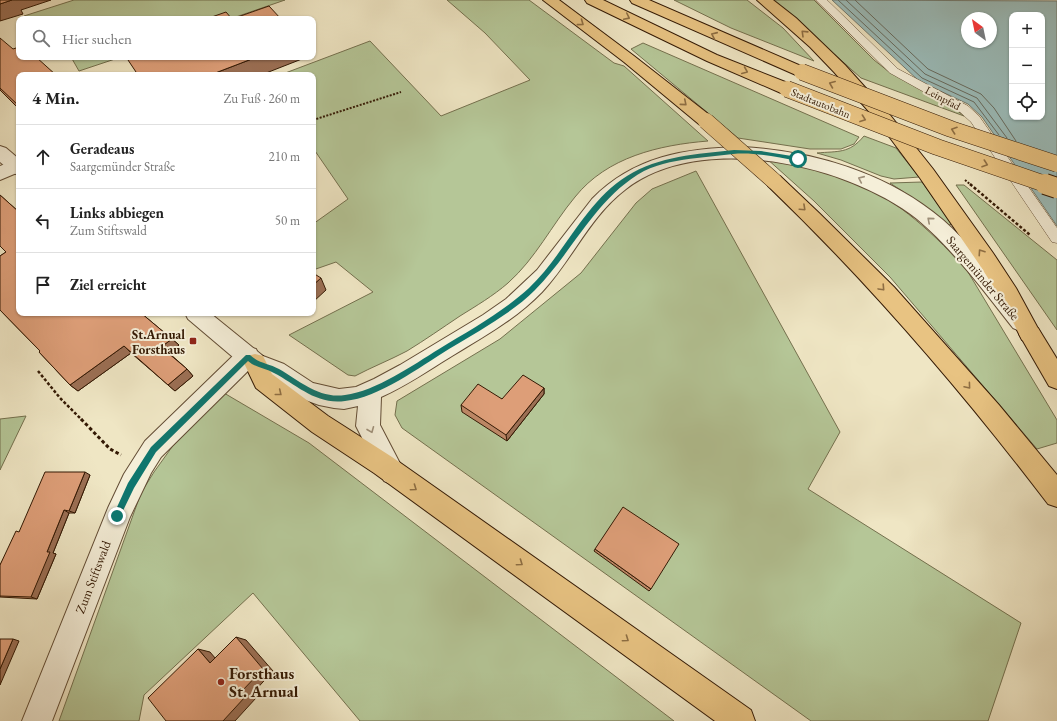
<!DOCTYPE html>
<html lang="de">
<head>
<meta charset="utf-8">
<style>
  body { margin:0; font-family:"EB Garamond",serif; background:#f6f6f6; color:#222 }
  .controls { position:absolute; right:12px; top:12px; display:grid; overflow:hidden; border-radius:8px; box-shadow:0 1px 3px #0004 }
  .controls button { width:36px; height:36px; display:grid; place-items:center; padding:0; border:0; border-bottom:1px solid #e0e0e0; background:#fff; color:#222; font:20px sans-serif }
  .compass { position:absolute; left:961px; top:12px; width:36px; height:36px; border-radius:50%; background:#fff; box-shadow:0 1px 3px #0004; rotate:327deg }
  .stop { position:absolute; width:12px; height:12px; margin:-9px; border:3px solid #0f766e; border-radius:50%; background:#fff }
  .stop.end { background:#0f766e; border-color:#fff; box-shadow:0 1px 4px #0008 }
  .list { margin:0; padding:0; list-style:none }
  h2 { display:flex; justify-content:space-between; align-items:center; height:52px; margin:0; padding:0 16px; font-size:17px }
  h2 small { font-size:13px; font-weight:400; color:#767676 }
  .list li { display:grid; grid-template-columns:26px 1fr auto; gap:12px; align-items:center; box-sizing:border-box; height:64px; padding:0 16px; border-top:1px solid #e0e0e0 }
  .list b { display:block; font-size:15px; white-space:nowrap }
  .list p { margin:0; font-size:13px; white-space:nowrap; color:#767676 }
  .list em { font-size:13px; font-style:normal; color:#767676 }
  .icon { flex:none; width:22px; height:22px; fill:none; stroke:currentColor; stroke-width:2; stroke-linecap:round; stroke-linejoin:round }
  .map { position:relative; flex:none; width:1057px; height:721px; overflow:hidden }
  .search { position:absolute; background:#fff; box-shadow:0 1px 3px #0004; left:16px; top:16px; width:300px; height:44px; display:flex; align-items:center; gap:10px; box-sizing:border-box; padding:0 14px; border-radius:8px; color:#767676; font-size:15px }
  .panel { position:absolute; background:#fff; box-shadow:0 1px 3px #0004; left:16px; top:72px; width:300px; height:244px; border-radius:8px }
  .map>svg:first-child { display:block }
  .green { fill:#b5c697; stroke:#74704e }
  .water { fill:#9cbebc; stroke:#727c72; fill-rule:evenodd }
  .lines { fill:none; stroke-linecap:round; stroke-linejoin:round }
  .shore { stroke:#686c60; stroke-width:1 }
  .service-casing { stroke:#624c34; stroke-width:1 }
  .minor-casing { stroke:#624c34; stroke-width:2 }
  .tertiary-casing { stroke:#624c34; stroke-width:2 }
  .primary-casing { stroke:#331904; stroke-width:2 }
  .motorway-casing { stroke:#331904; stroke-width:2 }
  .path-far2 { stroke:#331904; stroke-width:2; stroke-dasharray:2 1.5; stroke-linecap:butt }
  .path-far1 { stroke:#331904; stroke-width:2.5; stroke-dasharray:3 2; stroke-linecap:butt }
  .path { stroke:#331904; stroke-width:3; stroke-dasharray:3.5 2.5; stroke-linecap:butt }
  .service { fill:#f5efd9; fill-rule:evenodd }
  .minor { fill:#f5efd9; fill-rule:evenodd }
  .tertiary { fill:#f5efd9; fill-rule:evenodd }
  .primary { fill:#e8c382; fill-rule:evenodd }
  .motorway { fill:#e8c382; fill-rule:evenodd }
  .motorway-bridge-far1-casing { stroke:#331904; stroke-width:17; stroke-linecap:butt }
  .motorway-bridge-casing { stroke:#331904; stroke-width:22; stroke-linecap:butt }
  .motorway-bridge-far1 { stroke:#e8c382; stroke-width:16 }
  .motorway-bridge { stroke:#e8c382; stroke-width:20 }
  .wall { fill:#be8867; stroke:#331904 }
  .shaded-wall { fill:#9b6f54; stroke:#331904 }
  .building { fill:#dd9e78; stroke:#331904 }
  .oneway { stroke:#8e6e43 }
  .oneway2 { stroke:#9e8f79 }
  .route { fill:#0f766e }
  .poi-dot { fill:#8f2418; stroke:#f5efd9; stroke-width:1.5 }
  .labels { text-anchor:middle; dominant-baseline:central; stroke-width:4; stroke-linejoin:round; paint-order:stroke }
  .far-street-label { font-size:11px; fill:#331904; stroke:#f5efd9 }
  .street-label { font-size:13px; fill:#331904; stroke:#f5efd9 }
  .poi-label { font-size:13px; font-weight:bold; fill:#331904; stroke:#f5efd9; text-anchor:end }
  .near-poi-label { font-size:16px; font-weight:bold; fill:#331904; stroke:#f5efd9; text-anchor:start }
</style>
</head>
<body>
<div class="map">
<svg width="1057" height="721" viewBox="0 0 1057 721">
  <rect width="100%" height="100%" fill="#efe6c4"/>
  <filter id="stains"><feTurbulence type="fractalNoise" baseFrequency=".005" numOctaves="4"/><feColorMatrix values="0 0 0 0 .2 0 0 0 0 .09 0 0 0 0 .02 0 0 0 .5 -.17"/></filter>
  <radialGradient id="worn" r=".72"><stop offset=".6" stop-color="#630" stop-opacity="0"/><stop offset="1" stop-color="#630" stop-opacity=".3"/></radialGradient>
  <!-- green -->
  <g class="green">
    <path d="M74,0H285L230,19H28L24,16Z"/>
    <path d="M447,0H529L614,63L624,66L708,141C659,145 607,157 575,197C551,226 536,258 508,283C493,296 476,306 460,316C442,328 425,340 407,351C390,360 372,367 355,376L348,375L289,335L373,292L336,262L313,270V224L348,199L313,148V75H280L370,41L441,116L530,80L485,33Z"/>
    <path d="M674,0H747L783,28L814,61L731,28Z"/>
    <path d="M773,0H814L874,60L888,71L955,109L964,116L861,78Z"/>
    <path d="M643,43L859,137L854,144L841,149H810L738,138L631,49Z"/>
    <path d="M71,57H121L79,71Z"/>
    <path d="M864,136L896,148L919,177L894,179L881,176L841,160L817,153C838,151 849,154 864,136Z"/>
    <path d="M766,158C784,160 801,165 819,171C831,174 843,177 854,181C897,199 938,237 968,272L1057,420V443L1037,449L890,277L814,201Z"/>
    <path d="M696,171L840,432L808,489L1021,623L988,721H811L402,428L395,415L397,401L500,339L581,273L636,203L652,189Z"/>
    <path d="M922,182L952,224L949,225L929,209L890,183Z"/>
    <path d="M956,185H964L1057,260V330Z"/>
    <path d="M224,393L309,443L674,721H360L253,593L144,695L139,721H59L141,493L154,472L172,447Z"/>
    <path d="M26,416L0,470V419Z"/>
  </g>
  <!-- water -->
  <path class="water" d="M832,0L1057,1V226L982,117L968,104L919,81ZM1012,15H1042V117H1012ZM967,18H991V42H967Z"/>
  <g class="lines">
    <!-- shore -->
    <g class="shore">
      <path d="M838,0L922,78L974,102L999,135"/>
      <path d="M846,0L925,74L977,98L1007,138"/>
      <path d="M855,0L928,69L981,94L994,108L1016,141"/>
    </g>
    <!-- service casing -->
    <g class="service-casing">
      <path id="service" d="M816,0H827L898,69L968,106L979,116L1057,228V243L1052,242L971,122L960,112L890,73Z"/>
    </g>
    <!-- minor casing -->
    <g class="minor-casing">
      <g id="minor">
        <path d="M15,160L19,161V172L0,180V166Z"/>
        <path d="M248,347L256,349L259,356L256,363L161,457L151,473L130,517L52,721H22L108,508L124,474L145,441L240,349Z"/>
      </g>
    </g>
    <!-- tertiary casing -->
    <g class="tertiary-casing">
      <g id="tertiary">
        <path d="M0,146L6,148L19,159V175L13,173L0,162Z"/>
        <path d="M743,147C814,151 888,173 943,220C975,248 1001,283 1027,316L1031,322L1027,328L1020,331L1013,328C983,290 954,250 917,219C848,164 700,131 626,189C590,216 572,260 542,292C516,319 483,337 452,356C429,370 406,386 381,397L380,425L405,473L402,481L393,485L384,481L356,426L358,406L344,409L334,408L319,405L297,397L268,378L247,369L188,319L185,313H210L263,356L284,364L313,383L339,389L356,387L374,379L400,365L483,315L506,299L537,270L592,199C634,156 686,148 743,147Z"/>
      </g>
    </g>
    <!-- primary casing -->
    <g class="primary-casing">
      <g id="primary">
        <path d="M1030,325L1038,328L1057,359V389L1049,386L1019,334L1022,328Z"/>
        <path d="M255,354L263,356L272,374L328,416L392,457L751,710L755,721H715L374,473L312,432L256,388L244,363L247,356Z"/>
      </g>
    </g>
    <!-- motorway casing -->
    <g class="motorway-casing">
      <g id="motorway">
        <path d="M543,0H559L634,56L712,117L714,121L712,125L706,127L700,125L624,62Z"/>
        <path d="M585,0H603L717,55L793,85L795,89L793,93L787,94L781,93L707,61L587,3Z"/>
        <path d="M630,0H649L808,69L810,72L808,75L802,77L796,75L632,3Z"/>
        <path d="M757,0H773L796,18L845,65L890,115L933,169L993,253L1016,288L1041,334L1038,340L1030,343L1022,340L1002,300L979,264L920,178L879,123L834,72L810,47Z"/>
        <path d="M774,175L780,176L819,213L894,287L999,405L1057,475V507L1048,504C962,391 870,284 768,186L765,181L768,176Z"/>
      </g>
    </g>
    <!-- path-far2 -->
    <g class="path-far2">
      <path d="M313,120L401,92"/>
      <path d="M965,180L971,185"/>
    </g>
    <!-- path-far1 -->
    <g class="path-far1">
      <path d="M970,184L1030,235"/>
      <path d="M38,371L60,398L82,420"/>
    </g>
    <!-- path -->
    <path class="path" d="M81,419L110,449L121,455"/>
    <!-- service -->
    <use href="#service" class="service"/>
    <!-- minor -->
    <use href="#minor" class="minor"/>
    <!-- tertiary -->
    <use href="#tertiary" class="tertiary"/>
    <!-- primary -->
    <use href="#primary" class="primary"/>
    <!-- motorway -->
    <use href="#motorway" class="motorway"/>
    <!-- motorway-bridge-far1 casing -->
    <g class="motorway-bridge-far1-casing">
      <g id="motorway-bridge-far1">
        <path d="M802,72L951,129L1057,164"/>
        <path d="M787,89L937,147L1048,185"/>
        <path d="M706,121L774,181"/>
      </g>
    </g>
    <!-- motorway-bridge casing -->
    <g class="motorway-bridge-casing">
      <path id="motorway-bridge" d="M1045,184L1057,188"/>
    </g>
    <!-- motorway-bridge-far1 -->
    <use href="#motorway-bridge-far1" class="motorway-bridge-far1"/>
    <!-- motorway-bridge -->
    <use href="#motorway-bridge" class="motorway-bridge"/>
  </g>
  <!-- wall -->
  <g class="wall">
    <path d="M0,38L19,75V109L0,90Z"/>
    <path d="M0,195L19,212V313H141L172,339L179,345L169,353L187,369L193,376L175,391L131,353L78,391L70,385L39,352L40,351L0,310V256L6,252L0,246Z"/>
    <path d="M544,388V394L507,441L462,412L461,405L502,399Z"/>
    <path d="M90,475L75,513H69L53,553L56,554L37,599L0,597V565L19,532Z"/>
    <path d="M595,549L651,589L649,591L594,551Z"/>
  </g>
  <!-- shaded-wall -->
  <g class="shaded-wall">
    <path d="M12,0H51L21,10L23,14L0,21V4Z"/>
    <path d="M257,57H307L261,75H210Z"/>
    <path d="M321,278L326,290L313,302V285Z"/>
    <path d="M172,339L179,345L168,354L161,347Z"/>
    <path d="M124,346L131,353L78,391L70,385Z"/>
    <path d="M187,369L193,376L175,391L168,385Z"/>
    <path d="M544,388V394L507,441L506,435Z"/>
    <path d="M85,472L90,475L75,513L69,511Z"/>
    <path d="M64,510L69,513L53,553L56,554L37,599L31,597L47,552Z"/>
    <path d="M236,637L246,640L273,671L252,694L256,698L235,721H223Z"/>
    <path d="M13,639L19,641L0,685V669Z"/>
    <path d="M198,649L210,652L221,665L210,663Z"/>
  </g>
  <!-- building -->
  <g class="building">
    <path d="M0,0H12L0,4Z"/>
    <path d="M269,6L281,19H206L226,12L232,19Z"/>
    <path d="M0,38L13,49L19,47V57H36L56,75H19V106L0,88Z"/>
    <path d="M126,57H257L210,75H138Z"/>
    <path d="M0,195L19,212V313H141L172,339L161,347L187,369L168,385L124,346L70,385L39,352L40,351L0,310V256L6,252L0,246Z"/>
    <path d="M313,273L321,278L313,285Z"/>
    <path d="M523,375L544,388L506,435L461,405L478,384L502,399Z"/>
    <path d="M45,472H85L69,511L64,510L47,552H50L31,597L0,596V565L16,531L19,532Z"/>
    <path d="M623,507L679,544L651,589L595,549Z"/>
    <path d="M236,637L263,669L241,692L245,697L223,721H166L148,698L198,649L210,663Z"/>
    <path d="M0,639H13L0,669Z"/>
  </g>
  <!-- one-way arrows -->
  <defs><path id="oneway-chevron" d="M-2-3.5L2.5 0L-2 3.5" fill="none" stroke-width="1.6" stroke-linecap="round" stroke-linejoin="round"/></defs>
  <g class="oneway">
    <use href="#oneway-chevron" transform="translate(627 17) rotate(26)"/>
    <use href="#oneway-chevron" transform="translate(581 23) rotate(36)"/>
    <use href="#oneway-chevron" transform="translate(804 33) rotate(-136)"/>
    <use href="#oneway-chevron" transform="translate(714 35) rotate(-156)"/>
    <use href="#oneway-chevron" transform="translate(745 71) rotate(23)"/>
    <use href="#oneway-chevron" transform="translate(832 84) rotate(-158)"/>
    <use href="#oneway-chevron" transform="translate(684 103) rotate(40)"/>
    <use href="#oneway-chevron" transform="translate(863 119) rotate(20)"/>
    <use href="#oneway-chevron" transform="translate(954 130) rotate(-161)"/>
    <use href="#oneway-chevron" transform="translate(985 164) rotate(19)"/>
    <use href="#oneway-chevron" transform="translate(803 208) rotate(43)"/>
    <use href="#oneway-chevron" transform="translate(981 252) rotate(-124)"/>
    <use href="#oneway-chevron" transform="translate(882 288) rotate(47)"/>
    <use href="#oneway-chevron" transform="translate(968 386) rotate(50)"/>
    <use href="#oneway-chevron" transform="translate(279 393) rotate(39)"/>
    <use href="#oneway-chevron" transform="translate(414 488) rotate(35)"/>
    <use href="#oneway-chevron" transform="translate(520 563) rotate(35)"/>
    <use href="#oneway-chevron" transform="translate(626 639) rotate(35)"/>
  </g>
  <g class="oneway2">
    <use href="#oneway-chevron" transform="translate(861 179) rotate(-156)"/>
    <use href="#oneway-chevron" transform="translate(930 220) rotate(-139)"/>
    <use href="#oneway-chevron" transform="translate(371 430) rotate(68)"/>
  </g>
  <!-- route -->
  <path class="route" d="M734,150L761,151L798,157L800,159L798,161C776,157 754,152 733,154C721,155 709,157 697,158C679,160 660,163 644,171C595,198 573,252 535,290C511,314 478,331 449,349C420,367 378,398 345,401C316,405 297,385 274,373C265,368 256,368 248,361L156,452L134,488L119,519H114L113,516L128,483L151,447L246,355H250C260,364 269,363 279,369C300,381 319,399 345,395C376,391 413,365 439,349C470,330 503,312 529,288C565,254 584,203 627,176C659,156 697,154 734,150Z"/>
  <!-- markers -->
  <g class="poi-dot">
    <rect x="189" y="337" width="8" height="8" rx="2"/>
    <circle cx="221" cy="682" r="4"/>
  </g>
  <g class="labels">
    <!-- far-street labels -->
    <g class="far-street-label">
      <text transform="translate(943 98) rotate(28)">Leinpfad</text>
      <text transform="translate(821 103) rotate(22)">Stadtautobahn</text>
    </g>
    <!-- street labels -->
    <g class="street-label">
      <text transform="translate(983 278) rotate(50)">Saargemünder Straße</text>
      <text transform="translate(93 577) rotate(-69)">Zum Stiftswald</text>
    </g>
    <!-- poi labels -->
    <g class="poi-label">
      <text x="185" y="334">St.Arnual<tspan x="185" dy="15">Forsthaus</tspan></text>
    </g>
    <!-- near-poi labels -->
    <g class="near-poi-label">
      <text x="229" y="673">Forsthaus<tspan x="229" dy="18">St. Arnual</tspan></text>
    </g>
  </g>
  <rect width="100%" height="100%" filter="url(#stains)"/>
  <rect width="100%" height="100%" fill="url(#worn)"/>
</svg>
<div class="controls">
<button>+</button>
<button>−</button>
<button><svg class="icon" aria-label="locate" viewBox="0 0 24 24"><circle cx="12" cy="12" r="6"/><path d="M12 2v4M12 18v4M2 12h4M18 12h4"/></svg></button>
</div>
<svg class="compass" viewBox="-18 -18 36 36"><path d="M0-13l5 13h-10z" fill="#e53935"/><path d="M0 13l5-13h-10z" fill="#767676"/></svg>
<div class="stop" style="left:798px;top:159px"></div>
<div class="stop end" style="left:117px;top:516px"></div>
<div class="search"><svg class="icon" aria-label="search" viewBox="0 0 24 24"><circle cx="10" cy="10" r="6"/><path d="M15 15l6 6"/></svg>Hier suchen</div>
<section class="panel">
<h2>4 Min.<small>Zu Fuß · 260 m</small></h2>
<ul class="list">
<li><svg class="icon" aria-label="ahead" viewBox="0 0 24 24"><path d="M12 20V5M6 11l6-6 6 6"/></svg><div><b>Geradeaus</b><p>Saargemünder Straße</p></div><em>210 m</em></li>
<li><svg class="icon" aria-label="left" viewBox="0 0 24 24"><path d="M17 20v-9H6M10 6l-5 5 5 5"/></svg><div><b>Links abbiegen</b><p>Zum Stiftswald</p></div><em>50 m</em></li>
<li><svg class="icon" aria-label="arrive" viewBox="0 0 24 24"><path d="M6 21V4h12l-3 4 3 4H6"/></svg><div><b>Ziel erreicht</b></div></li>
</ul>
</section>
</div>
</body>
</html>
